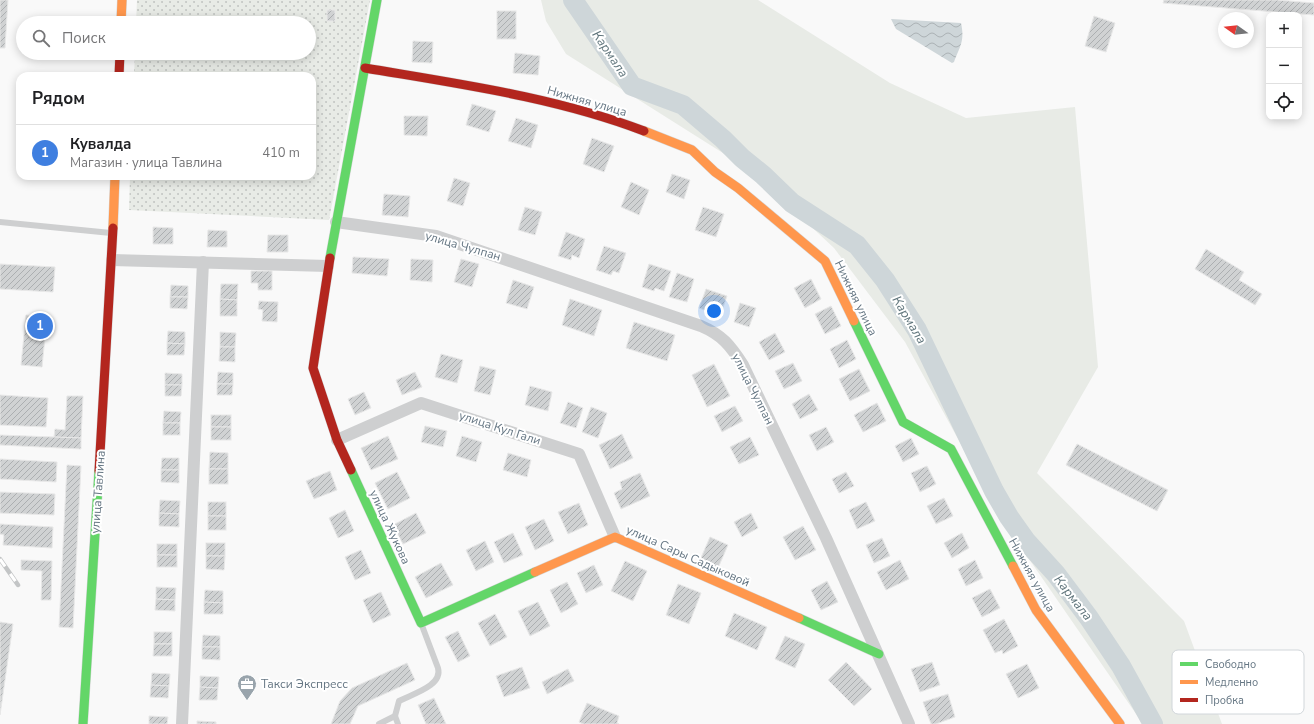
<!DOCTYPE html>
<html lang="ru">
<head>
<meta charset="utf-8">
<style>
  body { margin:0; font-family:"Nunito Sans",sans-serif; background:#f2f2f2; color:#202124 }
  .controls { position:absolute; right:12px; top:12px; display:grid; overflow:hidden; border-radius:8px; box-shadow:0 2px 10px #0003 }
  .controls button { width:36px; height:36px; display:grid; place-items:center; padding:0; border:0; border-bottom:1px solid #e0e0e0; background:#fff; color:#202124; font:20px sans-serif }
  .compass { position:absolute; left:1218px; top:12px; width:36px; height:36px; border-radius:50%; background:#fff; box-shadow:0 2px 10px #0003; rotate:285deg }
  .you { position:absolute; left:714px; top:311px; width:14px; height:14px; margin:-10px; border:3px solid #fff; border-radius:50%; background:#1a73e8; box-shadow:0 0 0 6px #1a73e833 }
  .badge { display:grid; place-items:center; width:26px; height:26px; border-radius:50%; background:#565c61; color:#fff; font-size:13px; font-weight:700 }
  .pin { position:absolute; translate:-50% -50%; border:2px solid #fff; box-shadow:0 1px 4px #0006 }
  .list { margin:0; padding:0; list-style:none }
  h2 { display:flex; justify-content:space-between; align-items:center; height:52px; margin:0; padding:0 16px; font-size:17px }
  h2 small { font-size:13px; font-weight:400; color:#757577 }
  .list li { display:grid; grid-template-columns:26px 1fr auto; gap:12px; align-items:center; box-sizing:border-box; height:56px; padding:0 16px; border-top:1px solid #e0e0e0 }
  .list b { display:block; font-size:15px; white-space:nowrap }
  .list p { margin:0; font-size:13px; white-space:nowrap; color:#757577 }
  .list em { font-size:13px; font-style:normal; color:#757577 }
  .icon { flex:none; width:22px; height:22px; fill:none; stroke:currentColor; stroke-width:2; stroke-linecap:round; stroke-linejoin:round }
  .map { position:relative; flex:none; width:1314px; height:724px; overflow:hidden }
  .search { position:absolute; background:#fff; box-shadow:0 2px 10px #0003; left:16px; top:16px; width:300px; height:44px; display:flex; align-items:center; gap:10px; box-sizing:border-box; padding:0 14px; border-radius:22px; color:#757577; font-size:15px }
  .panel { position:absolute; background:#fff; box-shadow:0 2px 10px #0003; left:16px; top:72px; width:300px; height:108px; border-radius:12px }
  .map>svg:first-child { display:block }
  .green { fill:#e8ebe6 }
  .garden { fill:url(#garden-dots) }
  .water { fill:url(#water-waves) }
  .lines { fill:none; stroke-linecap:round; stroke-linejoin:round }
  .river { stroke:#ced6d9; stroke-width:20 }
  .building { fill:url(#building-hatch); stroke:#e8e8e8 }
  .fast-casing { stroke:#d5d6d7; stroke-width:10 }
  .slow-casing { stroke:#d5d6d7; stroke-width:10 }
  .jam-casing { stroke:#d5d6d7; stroke-width:10 }
  .lane { stroke:#cecfd0; stroke-width:6 }
  .street { stroke:#cecfd0; stroke-width:12 }
  .fast { stroke:#63d668; stroke-width:9 }
  .slow { stroke:#ff974d; stroke-width:9 }
  .jam { stroke:#b3261e; stroke-width:9 }
  .rail-casing { stroke:#c3c5c6; stroke-width:4.5 }
  .rail { stroke:#fff; stroke-width:3; stroke-dasharray:9; stroke-linecap:butt }
  .labels { text-anchor:middle; dominant-baseline:central; stroke-width:4; stroke-linejoin:round; paint-order:stroke }
  .street-label { font-size:12px; fill:#657683; stroke:#fff }
  .poi-label { font-size:12px; fill:#657683; stroke:#fff; text-anchor:start }
  .water-label { font-size:13px; font-style:italic; fill:#60757c; stroke:#fff }
  .key { fill:#fff; stroke:#d1d6da; stroke-width:1 }
  .key-label { font-size:11px; fill:#657683 }
</style>
</head>
<body>
<div class="map">
<svg width="1314" height="724" viewBox="0 0 1314 724">
  <defs>
    <pattern id="garden-dots" width="8" height="8" patternUnits="userSpaceOnUse"><rect width="8" height="8" fill="#e8ebe6"/><path d="M2 2h.1M6 6h.1" fill="none" stroke="#c0c3c0" stroke-width="1.8" stroke-linecap="round"/></pattern>
    <pattern id="water-waves" width="16" height="10" patternUnits="userSpaceOnUse"><rect width="16" height="10" fill="#ced6d9"/><path d="M0 5q4-4 8 0t8 0" fill="none" stroke="#abb2b5"/></pattern>
    <pattern id="building-hatch" width="6" height="6" patternUnits="userSpaceOnUse"><rect width="6" height="6" fill="#d0d2d3"/><path d="M-1 1l2-2M0 6l6-6M5 7l2-2" fill="none" stroke="#acafb1"/></pattern>
  </defs>
  <rect width="100%" height="100%" fill="#f9f9f9"/>
  <!-- green -->
  <path class="green" d="M541,0H758L890,83L966,118L1075,107L1098,367L1037,473L1184,621L1222,724H1143L1004,523L905,342L834,248L753,172L566,54L546,21Z"/>
  <!-- garden -->
  <path class="garden" d="M137,0H370L329,220L129,210L130,176H312V76H134L135,53H309V23H136Z"/>
  <!-- water -->
  <path class="water" d="M891,19L961,23C965,41 960,46 954,62L952,63L896,29Z"/>
  <g class="lines">
    <!-- river -->
    <path class="river" d="M573,0L632,86L683,105L723,139L742,158L763,175L792,203L857,245L885,280L917,330L994,491L1009,517L1026,541L1056,574L1089,618L1121,666L1153,724"/>
  </g>
  <!-- building -->
  <g class="building">
    <path d="M0,0H8L5,48H0Z"/>
    <path d="M1164,0H1277L1314,3V15L1163,3Z"/>
    <rect x="327" y="10" width="8" height="11"/>
    <rect x="497" y="11" width="19" height="28"/>
    <path d="M1094,16L1115,23L1106,52L1085,46Z"/>
    <path d="M413,41L433,42L432,63L412,62Z"/>
    <path d="M515,53L540,56L538,75L513,73Z"/>
    <path d="M472,104L496,111L489,132L466,125Z"/>
    <path d="M404,116H428L427,136L404,135Z"/>
    <path d="M516,118L538,125L531,148L508,141Z"/>
    <path d="M592,138L614,146L604,172L583,164Z"/>
    <path d="M672,174L690,180L684,199L666,192Z"/>
    <path d="M454,178L470,183L463,206L447,201Z"/>
    <path d="M631,182L649,190L639,215L621,207Z"/>
    <path d="M384,194L410,196L408,217L382,215Z"/>
    <path d="M525,207L542,212L535,235L518,230Z"/>
    <path d="M703,207L724,214L716,237L695,230Z"/>
    <path d="M153,227L173,228V244H153Z"/>
    <path d="M208,230L227,231V247H207Z"/>
    <path d="M566,232L585,239L579,258L572,255L571,260L558,256Z"/>
    <path d="M268,235H288V252H267Z"/>
    <path d="M604,246L626,253L619,273L613,271L611,275L596,270Z"/>
    <path d="M1206,249L1244,272L1239,280L1262,294L1255,305L1195,269Z"/>
    <path d="M353,257L389,259L387,276L352,273Z"/>
    <path d="M411,259L433,260L432,282L410,280Z"/>
    <path d="M461,259L479,264L472,287L454,282Z"/>
    <path d="M0,264L55,267L53,292L0,289Z"/>
    <path d="M649,264L671,271L664,291L655,288L654,291L642,287Z"/>
    <path d="M251,271H272V290H258V283H251Z"/>
    <path d="M677,273L694,279L687,302L669,297Z"/>
    <path d="M811,279L821,299L805,308L794,288Z"/>
    <path d="M513,280L534,287L527,309L506,303Z"/>
    <path d="M221,284H238L237,300L220,299Z"/>
    <path d="M171,285L188,286V297H170Z"/>
    <path d="M706,289L727,296L720,316L699,308Z"/>
    <path d="M170,297H188L187,309L170,308Z"/>
    <path d="M220,299L237,300V316H220Z"/>
    <path d="M570,299L602,310L594,336L562,325Z"/>
    <path d="M259,301L278,302L277,322L262,321L263,310L258,309Z"/>
    <path d="M740,303L756,308L749,327L734,322Z"/>
    <path d="M831,306L841,326L825,334L815,314Z"/>
    <path d="M26,315L47,317L42,367L21,365Z"/>
    <path d="M634,322L675,335L667,361L626,348Z"/>
    <path d="M168,331L185,332V344L167,343Z"/>
    <path d="M220,332L236,333L235,347H220Z"/>
    <path d="M775,333L785,352L769,360L759,342Z"/>
    <path d="M847,340L856,359L839,368L830,349Z"/>
    <path d="M167,343L185,344L184,355H167Z"/>
    <path d="M220,347H235V362L219,361Z"/>
    <path d="M441,354L463,360L457,383L435,377Z"/>
    <path d="M793,363L802,381L784,389L775,371Z"/>
    <path d="M714,364L730,396L707,407L692,375Z"/>
    <path d="M480,366L496,370L490,395L474,391Z"/>
    <path d="M859,369L870,391L850,401L839,379Z"/>
    <path d="M218,372L233,373V384H217Z"/>
    <path d="M415,372L422,387L402,395L396,380Z"/>
    <path d="M165,373L182,374V385H165Z"/>
    <path d="M217,384H233L232,395H217Z"/>
    <path d="M165,385H182L181,396H165Z"/>
    <path d="M530,386L552,392L548,411L525,405Z"/>
    <path d="M364,392L371,408L355,415L348,399Z"/>
    <path d="M809,394L818,410L800,419L792,404Z"/>
    <path d="M0,395L48,398L46,427L0,425Z"/>
    <path d="M67,396H83L81,438L54,437L55,429L65,430Z"/>
    <path d="M568,402L583,408L576,428L560,423Z"/>
    <path d="M877,403L886,421L863,432L854,415Z"/>
    <path d="M735,406L743,421L722,432L714,416Z"/>
    <path d="M591,407L607,413L598,438L582,432Z"/>
    <path d="M164,411L181,412L180,423H163Z"/>
    <rect x="211" y="415" width="20" height="12"/>
    <rect x="163" y="423" width="17" height="12"/>
    <path d="M425,426L447,431L443,447L421,442Z"/>
    <rect x="211" y="427" width="20" height="13"/>
    <path d="M826,427L834,442L817,451L809,435Z"/>
    <path d="M622,434L633,458L610,469L599,445Z"/>
    <path d="M0,435L81,438V449L0,445Z"/>
    <path d="M388,436L398,459L371,470L361,448Z"/>
    <path d="M462,436L482,442L476,462L456,456Z"/>
    <path d="M750,437L759,455L739,464L730,447Z"/>
    <path d="M911,438L919,454L903,462L895,446Z"/>
    <path d="M1077,444L1168,490L1157,511L1066,465Z"/>
    <path d="M210,452L228,453V469H209Z"/>
    <path d="M508,453L531,460L527,477L503,470Z"/>
    <path d="M162,458H179V470H161Z"/>
    <path d="M0,459L57,462L56,482L0,479Z"/>
    <path d="M67,465L81,466L73,628L59,627Z"/>
    <path d="M927,466L936,484L920,492L911,473Z"/>
    <rect x="209" y="469" width="19" height="15"/>
    <path d="M161,470H179V483L161,482Z"/>
    <path d="M330,471L337,490L314,499L306,481Z"/>
    <path d="M397,472L410,498L388,509L375,483Z"/>
    <path d="M846,472L854,486L839,493L832,479Z"/>
    <path d="M640,473L650,496L621,509L614,493L622,489L620,482Z"/>
    <path d="M0,492L55,494L54,515L0,513Z"/>
    <path d="M944,498L953,516L936,524L927,506Z"/>
    <path d="M160,500L180,501L179,514L159,513Z"/>
    <rect x="208" y="502" width="18" height="14"/>
    <path d="M866,502L875,521L857,529L849,510Z"/>
    <path d="M579,503L588,525L568,534L558,512Z"/>
    <path d="M345,510L354,531L338,538L329,518Z"/>
    <path d="M159,513L179,514V527L159,526Z"/>
    <path d="M416,513L426,533L403,544L393,525Z"/>
    <path d="M751,513L758,528L742,537L734,522Z"/>
    <rect x="208" y="516" width="18" height="14"/>
    <path d="M544,519L554,541L535,550L525,527Z"/>
    <path d="M0,524L53,527L52,548L3,545L4,535L0,534Z"/>
    <path d="M803,526L816,550L795,560L783,537Z"/>
    <path d="M513,533L523,555L504,563L494,542Z"/>
    <path d="M962,533L969,548L952,558L944,543Z"/>
    <path d="M710,537L728,545L718,568L700,560Z"/>
    <path d="M882,538L890,556L874,563L866,545Z"/>
    <path d="M485,541L494,562L476,571L466,550Z"/>
    <rect x="206" y="543" width="19" height="13"/>
    <rect x="157" y="544" width="20" height="11"/>
    <path d="M361,550L371,573L355,580L345,557Z"/>
    <rect x="157" y="555" width="20" height="12"/>
    <path d="M206,556H225L224,570L206,569Z"/>
    <path d="M21,560L52,561L51,600H41L42,571L21,570Z"/>
    <path d="M900,560L909,579L886,590L877,572Z"/>
    <path d="M975,560L983,578L966,586L958,569Z"/>
    <path d="M625,561L647,571L633,601L611,591Z"/>
    <path d="M441,563L453,585L426,598L415,577Z"/>
    <path d="M594,565L603,585L586,593L577,573Z"/>
    <path d="M827,581L838,602L821,610L811,590Z"/>
    <path d="M567,582L578,604L561,613L550,590Z"/>
    <path d="M678,584L701,593L689,624L666,615Z"/>
    <path d="M156,587L176,588L175,600L156,599Z"/>
    <path d="M990,589L1000,608L982,617L972,598Z"/>
    <path d="M205,590L223,591V603L204,602Z"/>
    <path d="M381,592L391,615L373,623L363,600Z"/>
    <path d="M156,599L175,600V611L155,610Z"/>
    <path d="M204,602L223,603V614H204Z"/>
    <path d="M538,602L550,626L530,636L518,611Z"/>
    <path d="M734,613L767,627L757,650L725,636Z"/>
    <path d="M495,614L507,637L490,646L478,623Z"/>
    <path d="M1004,619L1018,646L1003,654L1002,650L995,653L983,630Z"/>
    <path d="M0,622L13,624L0,715Z"/>
    <path d="M458,631L470,656L458,662L445,637Z"/>
    <rect x="154" y="632" width="18" height="12"/>
    <path d="M203,635L220,636V647H202Z"/>
    <path d="M785,636L805,644L795,668L775,659Z"/>
    <path d="M154,644H172V656H153Z"/>
    <path d="M202,647H220V660L202,659Z"/>
    <path d="M846,662L872,689L854,706L828,680Z"/>
    <path d="M932,662L940,685L920,692L911,669Z"/>
    <path d="M407,663L415,680L358,706L350,724H331L340,701L352,688Z"/>
    <path d="M1027,664L1039,688L1018,698L1006,674Z"/>
    <path d="M522,667L530,688L504,697L496,676Z"/>
    <path d="M568,669L574,681L547,694L542,682Z"/>
    <path d="M152,673L170,674L169,686L151,685Z"/>
    <path d="M200,676L219,677L218,688L200,687Z"/>
    <path d="M151,685L169,686L168,698L150,697Z"/>
    <path d="M200,687L218,688L217,700H199Z"/>
    <path d="M948,694L955,717L936,724H931L923,702Z"/>
    <path d="M434,698L446,724H426L418,705Z"/>
    <path d="M587,703L619,716L617,723L619,724H583L579,722Z"/>
    <path d="M149,716L168,717L167,724H149Z"/>
    <path d="M197,721L216,722V724H197Z"/>
  </g>
  <g class="lines">
    <!-- fast casing -->
    <g class="fast-casing">
      <g id="fast">
        <path d="M330,258L377,0"/>
        <path d="M854,321L903,422L951,449L1013,566"/>
        <path d="M351,470L421,623L535,572"/>
        <path d="M799,618L879,654"/>
        <path d="M83,724L99,471"/>
      </g>
    </g>
    <!-- slow casing -->
    <g class="slow-casing">
      <g id="slow">
        <path d="M121,23L122,0"/>
        <path d="M644,131L692,150L715,172L738,188L825,261L854,321"/>
        <path d="M113,228L115,176"/>
        <path d="M1013,566L1036,610L1120,724"/>
        <path d="M535,572L615,537L799,618"/>
      </g>
    </g>
    <!-- jam casing -->
    <g class="jam-casing">
      <g id="jam">
        <path d="M365,68C459,84 555,97 644,131"/>
        <path d="M119,76L120,53"/>
        <path d="M330,258L313,368L337,440L351,470"/>
        <path d="M99,471L113,228"/>
      </g>
    </g>
    <!-- lane -->
    <g class="lane">
      <path d="M0,222L111,233"/>
      <path d="M395,716L399,701C412,694 443,686 438,668L421,623"/>
      <path d="M379,724L395,716L398,724"/>
    </g>
    <!-- street -->
    <g class="street">
      <path d="M336,222L436,236L701,326C722,335 730,345 743,365L826,538L909,724"/>
      <path d="M112,260L328,266"/>
      <path d="M337,440L421,403L579,454L615,537"/>
      <path d="M182,724L203,262"/>
    </g>
    <!-- fast -->
    <use href="#fast" class="fast"/>
    <!-- slow -->
    <use href="#slow" class="slow"/>
    <!-- jam -->
    <use href="#jam" class="jam"/>
    <!-- rail casing -->
    <g class="rail-casing">
      <path id="rail" d="M0,559L18,585"/>
    </g>
    <!-- rail -->
    <use href="#rail" class="rail"/>
  </g>
  <!-- icons -->
  <defs>
    <g id="office-pin" transform="scale(1)"><path d="M0 17L-7.5 6A9.5 9.5 0 1 1 7.5 6Z" fill="#99a4ac" stroke="#fff"/><path d="M-6-3h4V-5.5h4V-3h4V5H-6ZM-1-4.5V-3h2v-1.5ZM-6 0V1H6V0Z" fill="#fff"/></g>
  </defs>
  <g fill-rule="evenodd">
    <use href="#office-pin" x="247" y="684"/>
  </g>
  <g class="labels">
    <!-- street labels -->
    <g class="street-label">
      <text transform="translate(587 101) rotate(16)">Нижняя улица</text>
      <text transform="translate(463 246) rotate(16)">улица Чулпан</text>
      <text transform="translate(856 298) rotate(64)">Нижняя улица</text>
      <text transform="translate(753 389) rotate(63)">улица Чулпан</text>
      <text transform="translate(500 428) rotate(18)">улица Кул Гали</text>
      <text transform="translate(98 492) rotate(-86)">улица Тавлина</text>
      <text transform="translate(390 527) rotate(65)">улица Жукова</text>
      <text transform="translate(688 556) rotate(24)">улица Сары Садыковой</text>
      <text transform="translate(1032 575) rotate(61)">Нижняя улица</text>
    </g>
    <!-- poi labels -->
    <g class="poi-label">
      <text x="261" y="684">Такси Экспресс</text>
    </g>
    <!-- water labels -->
    <g class="water-label">
      <text transform="translate(610 54) rotate(56)">Кармала</text>
      <text transform="translate(909 320) rotate(59)">Кармала</text>
      <text transform="translate(1073 598) rotate(52)">Кармала</text>
    </g>
  </g>
  <!-- legend -->
  <rect x="1172" y="650" width="132" height="64" rx="6" class="key"/>
  <rect x="1180" y="662" width="18" height="4" fill="#63d668"/>
  <rect x="1180" y="680" width="18" height="4" fill="#ff974d"/>
  <rect x="1180" y="698" width="18" height="4" fill="#b3261e"/>
  <g class="key-label">
    <text x="1205" y="668">Свободно</text>
    <text x="1205" y="686">Медленно</text>
    <text x="1205" y="704">Пробка</text>
  </g>
</svg>
<div class="controls">
<button>+</button>
<button>−</button>
<button><svg class="icon" aria-label="locate" viewBox="0 0 24 24"><circle cx="12" cy="12" r="6"/><path d="M12 2v4M12 18v4M2 12h4M18 12h4"/></svg></button>
</div>
<svg class="compass" viewBox="-18 -18 36 36"><path d="M0-13l5 13h-10z" fill="#e53935"/><path d="M0 13l5-13h-10z" fill="#757577"/></svg>
<div class="you"></div>
<div class="pin badge" style="left:40px;top:326px;background:#3f7fe0">1</div>
<div class="search"><svg class="icon" aria-label="search" viewBox="0 0 24 24"><circle cx="10" cy="10" r="6"/><path d="M15 15l6 6"/></svg>Поиск</div>
<section class="panel">
<h2>Рядом<small></small></h2>
<ul class="list">
<li><span class="badge" style="background:#3f7fe0">1</span><div><b>Кувалда</b><p>Магазин · улица Тавлина</p></div><em>410 m</em></li>
</ul>
</section>
</div>
</body>
</html>
